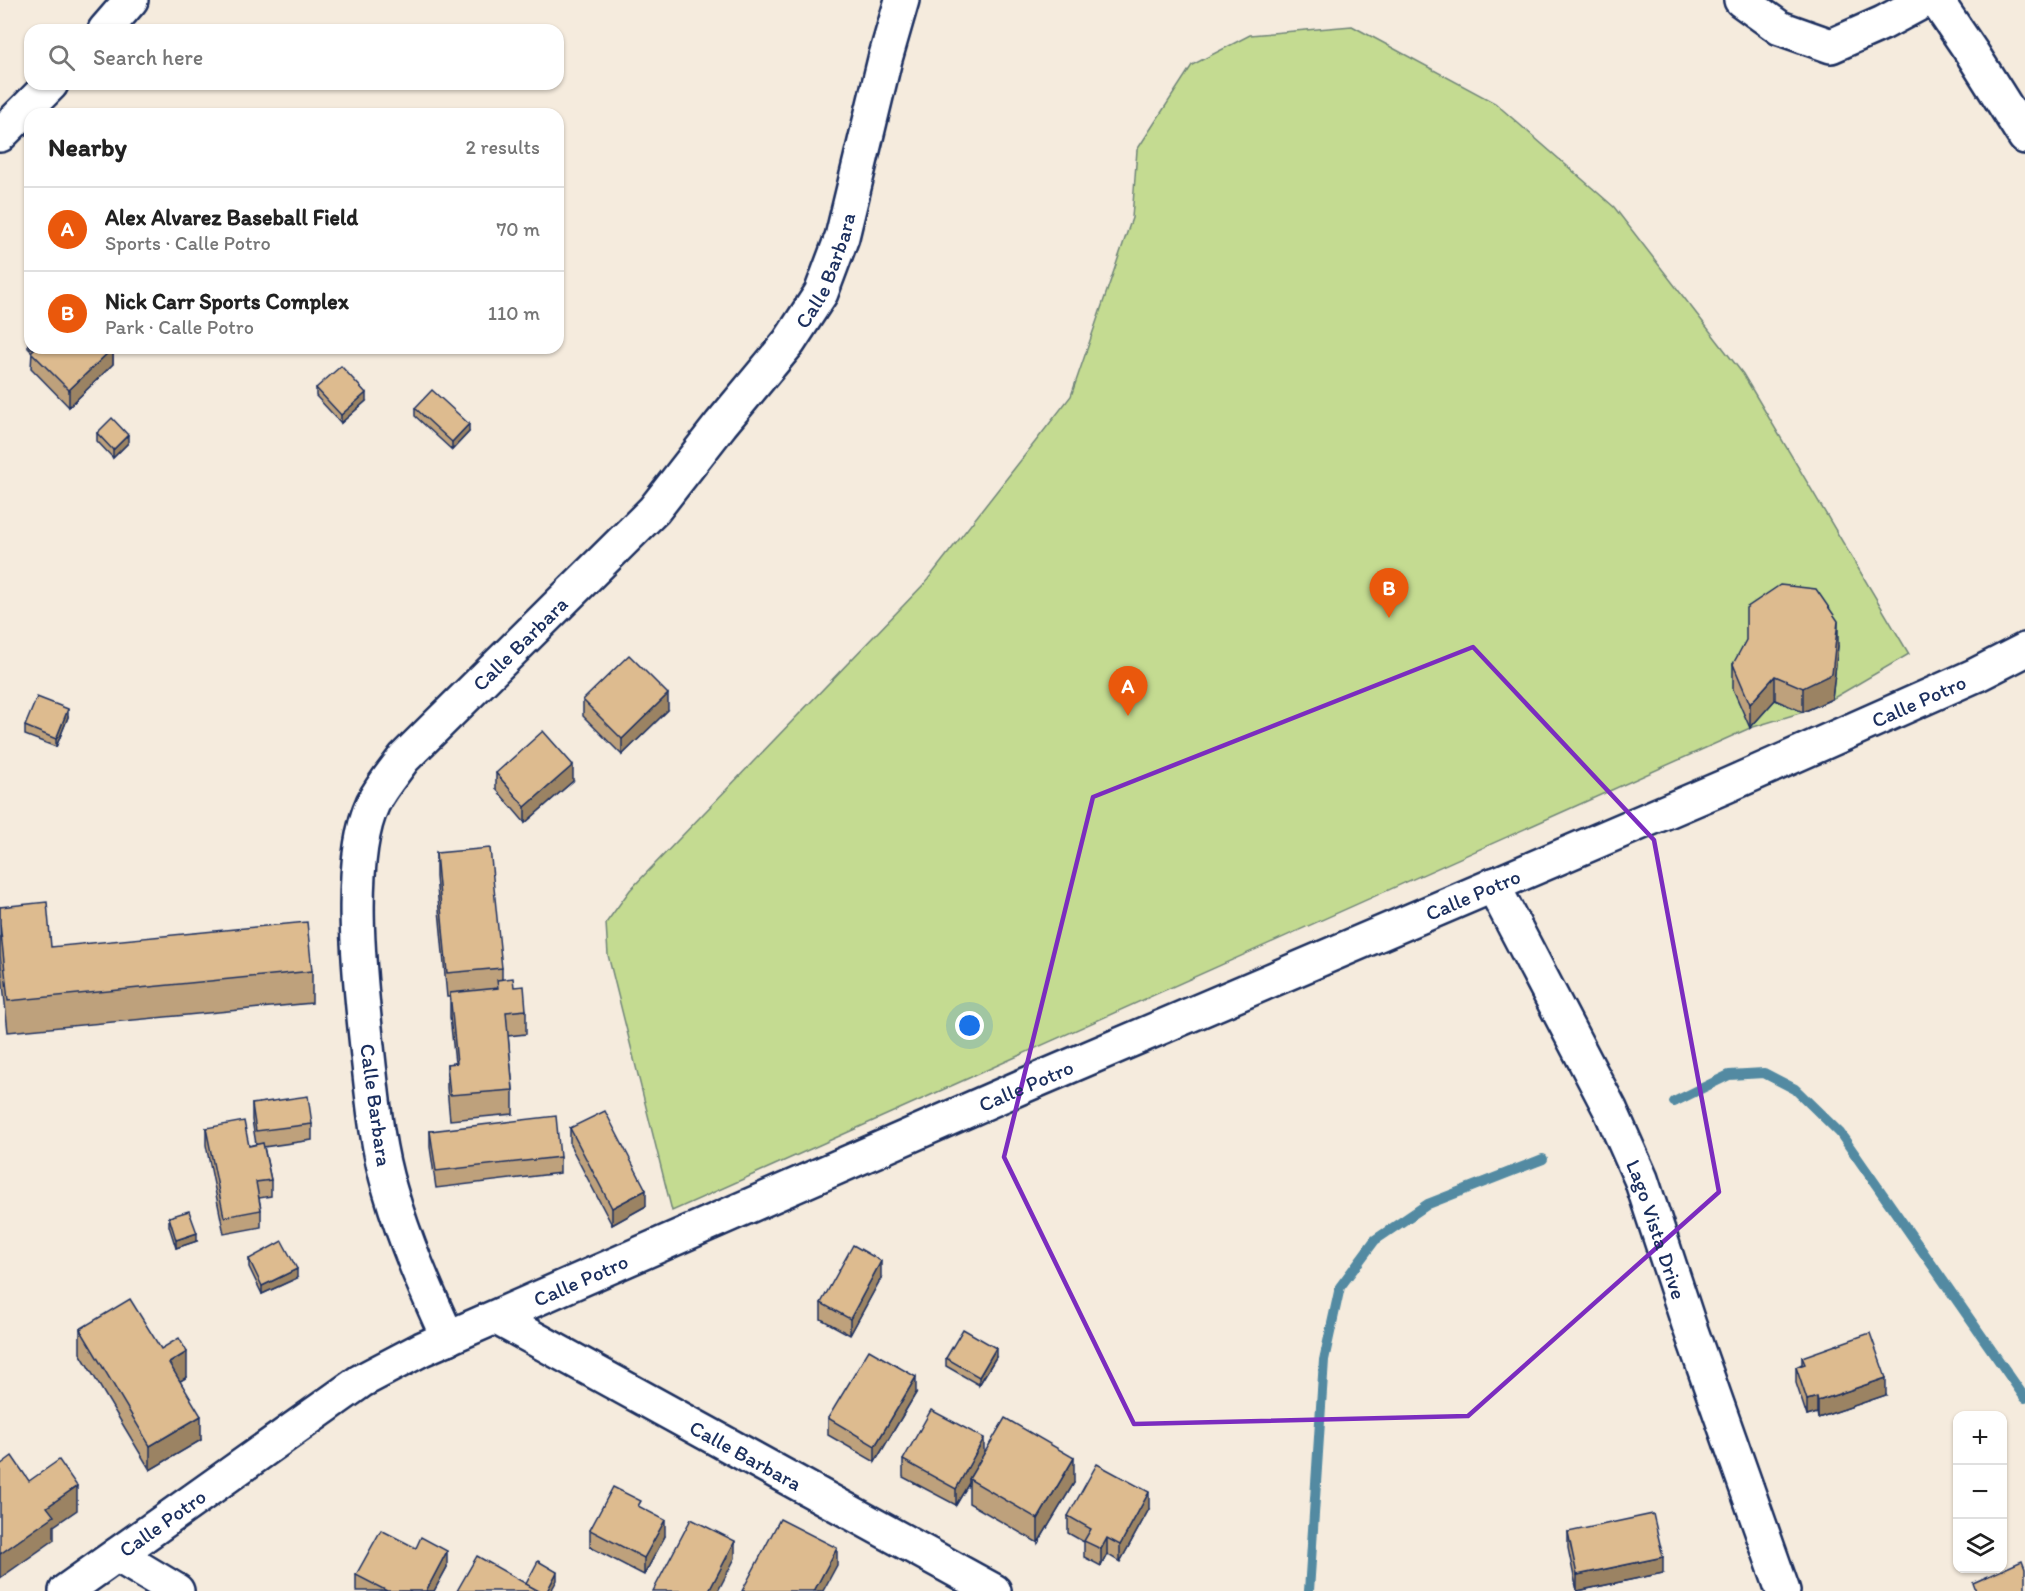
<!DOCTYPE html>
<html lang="en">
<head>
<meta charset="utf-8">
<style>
  body { margin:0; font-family:Itim,sans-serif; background:#f6f6f6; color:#222 }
  .controls { position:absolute; right:18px; bottom:18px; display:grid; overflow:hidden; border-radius:12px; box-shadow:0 2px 4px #0004 }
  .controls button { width:54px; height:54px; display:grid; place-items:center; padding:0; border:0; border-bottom:2px solid #e0e0e0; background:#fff; color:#222; font:30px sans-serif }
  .you { position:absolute; left:970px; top:1026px; width:21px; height:21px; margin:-15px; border:4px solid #fff; border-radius:50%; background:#1a73e8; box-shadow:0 0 0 9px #1a73e833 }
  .badge { display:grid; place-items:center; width:39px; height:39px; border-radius:50%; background:#ea580c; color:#fff; font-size:20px; font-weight:700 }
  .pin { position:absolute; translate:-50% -50px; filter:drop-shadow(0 2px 3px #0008) }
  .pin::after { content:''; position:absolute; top:32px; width:21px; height:18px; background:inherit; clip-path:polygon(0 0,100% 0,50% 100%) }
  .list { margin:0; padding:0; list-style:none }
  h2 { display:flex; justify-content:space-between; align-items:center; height:78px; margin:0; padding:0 24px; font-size:26px }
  h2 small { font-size:20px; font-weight:400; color:#767676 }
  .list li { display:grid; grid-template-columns:39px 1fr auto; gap:18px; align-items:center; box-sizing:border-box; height:84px; padding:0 24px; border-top:2px solid #e0e0e0 }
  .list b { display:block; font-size:22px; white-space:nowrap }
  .list p { margin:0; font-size:20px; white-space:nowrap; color:#767676 }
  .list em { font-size:20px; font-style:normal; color:#767676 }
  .icon { flex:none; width:33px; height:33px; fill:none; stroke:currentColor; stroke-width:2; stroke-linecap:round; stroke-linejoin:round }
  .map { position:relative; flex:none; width:2025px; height:1591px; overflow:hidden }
  .search { position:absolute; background:#fff; box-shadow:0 2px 4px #0004; left:24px; top:24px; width:540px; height:66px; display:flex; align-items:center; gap:15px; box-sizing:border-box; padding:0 21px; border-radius:18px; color:#767676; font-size:22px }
  .panel { position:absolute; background:#fff; box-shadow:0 2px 4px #0004; left:24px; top:108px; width:540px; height:246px; border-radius:18px }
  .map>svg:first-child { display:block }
  .green { fill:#c4db91; stroke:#708578; stroke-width:1.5 }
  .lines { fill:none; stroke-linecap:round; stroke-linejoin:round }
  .stream { stroke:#528aa2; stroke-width:10 }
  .street-casing { stroke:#1b2f5e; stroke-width:38 }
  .street { stroke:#fff; stroke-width:33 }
  .wall { fill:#bea17b; stroke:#1b2f5e; stroke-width:1.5 }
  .shaded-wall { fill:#9b8364; stroke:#1b2f5e; stroke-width:1.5 }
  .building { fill:#ddbb8f; stroke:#1b2f5e; stroke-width:1.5 }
  .marked { fill:none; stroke:#7b2cbf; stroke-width:4.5; stroke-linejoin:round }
  .labels { text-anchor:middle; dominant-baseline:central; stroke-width:4.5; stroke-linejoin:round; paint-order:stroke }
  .street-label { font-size:21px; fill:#1b2f5e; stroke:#fff }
</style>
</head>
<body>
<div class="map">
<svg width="2025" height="1591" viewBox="0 0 2025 1591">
  <rect width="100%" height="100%" fill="#f5ebdd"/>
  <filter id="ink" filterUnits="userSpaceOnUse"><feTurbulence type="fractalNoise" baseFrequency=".0167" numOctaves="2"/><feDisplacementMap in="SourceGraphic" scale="12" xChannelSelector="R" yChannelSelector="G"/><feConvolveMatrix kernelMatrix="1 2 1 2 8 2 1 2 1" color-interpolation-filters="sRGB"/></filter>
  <g filter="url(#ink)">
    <!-- green -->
    <path class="green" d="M1352,26L1495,103L1614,207L1743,374L1909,654L1832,699L1803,712L1750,728L672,1211L608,955L606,923L630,890L925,583L1071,396L1132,218L1137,150L1192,65L1250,35Z"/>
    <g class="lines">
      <!-- stream -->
      <g class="stream">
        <path d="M1674,1102L1729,1075L1764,1073L1795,1089L1840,1133L2025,1398"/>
        <path d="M1309,1591L1324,1360L1340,1287L1375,1240L1428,1204L1543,1159"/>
      </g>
      <!-- street casing -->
      <g class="street-casing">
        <g id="street">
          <path d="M1741,0L1780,28L1831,46L1883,23L1926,0"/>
          <path d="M1936,0L1972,53L2025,137"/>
          <path d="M105,30L131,0"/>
          <path d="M0,135L51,84"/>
          <path id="s1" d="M1493,885L1610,1109L1641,1179L1689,1325L1783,1591"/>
          <path id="s2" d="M497,1318L994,1591"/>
          <path id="s3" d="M448,1338C426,1290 405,1242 390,1190C377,1147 373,1101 368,1056C361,989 345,863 373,803C381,787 394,772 404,758L654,510L721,424L789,342L821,293L842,237L885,59L902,0"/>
          <path d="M117,1555L177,1591"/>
          <path id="s4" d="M66,1591L361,1381L422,1349L1021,1087L1726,786L1976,675L2025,650"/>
        </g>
      </g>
      <!-- street -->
      <use href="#street" class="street"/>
    </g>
    <!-- wall -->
    <g class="wall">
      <path d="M30,330V348H113V364L69,407L31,368L32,352L28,348V331Z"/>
      <path d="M316,388L366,401L341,423L316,396Z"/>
      <path d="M415,408L469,432L452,450L415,416Z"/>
      <path d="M97,433L128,443L113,458L97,441Z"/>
      <path d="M1838,646L1832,699L1803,712L1775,700L1750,728L1733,689V664Z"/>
      <path d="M583,700L668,710L622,755L583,716Z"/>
      <path d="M68,717L56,747L25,735V726Z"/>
      <path d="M496,773L573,781L525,823L496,789Z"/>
      <path d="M436,853L502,968V979L514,987L526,1010V1034L508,1036L513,1090V1114L450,1120L447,1088V1064L455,1063L450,1017V997H447L436,877Z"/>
      <path d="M0,907L51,947L312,971V1003L8,1032L0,955Z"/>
      <path d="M252,1104L312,1124V1140L264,1147L271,1180V1196L259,1198L261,1210V1227L224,1234L206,1145V1128L249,1146L256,1144L252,1120Z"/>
      <path d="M570,1128L646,1206L612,1225L570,1145Z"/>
      <path d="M430,1131L560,1157V1173L436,1188L430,1147Z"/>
      <path d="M169,1217L197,1241L176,1248L169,1226Z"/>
      <path d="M249,1259L297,1278L262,1294L249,1267Z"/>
      <path d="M881,1278L850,1335L821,1319V1303Z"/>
      <path d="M80,1329L161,1349L187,1377L180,1381L201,1440L150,1470L80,1353Z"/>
      <path d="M996,1357L979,1385L946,1366V1358Z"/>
      <path d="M1802,1357L1886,1395L1818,1418L1817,1413L1807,1416L1796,1383V1367L1802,1364Z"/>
      <path d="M916,1393L875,1462L828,1435V1418Z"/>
      <path d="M984,1453L1074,1483L1038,1543L969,1503V1483L956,1505L903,1477V1460Z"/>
      <path d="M641,1508L665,1536L644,1575L590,1547V1530Z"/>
      <path d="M1149,1509L1120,1562L1107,1554L1101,1566L1084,1557V1542L1068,1533V1516Z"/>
      <path d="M1568,1532L1663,1573L1577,1591L1568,1548Z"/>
      <path d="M416,1548L447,1567L434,1591H356V1575Z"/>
    </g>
    <!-- shaded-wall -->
    <g class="shaded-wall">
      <path d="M113,348V364L69,407V390Z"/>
      <path d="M366,393V401L341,423V415Z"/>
      <path d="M469,424V432L452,450V442Z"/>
      <path d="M128,435V443L113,458V450Z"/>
      <path d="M1838,621V646L1832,699L1803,712V688Z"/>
      <path d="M1775,676V700L1750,728V704Z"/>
      <path d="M668,694V710L622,755V739Z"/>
      <path d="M68,709V717L56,747V739Z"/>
      <path d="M573,765V781L525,823V807Z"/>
      <path d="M646,1190V1206L612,1225V1208Z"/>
      <path d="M197,1233V1241L176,1248V1240Z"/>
      <path d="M881,1261V1278L850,1335V1319Z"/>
      <path d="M297,1269V1278L262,1294V1286Z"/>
      <path d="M996,1348V1357L979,1385V1377Z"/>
      <path d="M187,1352V1377L169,1388V1363Z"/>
      <path d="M916,1377V1393L875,1462V1446Z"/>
      <path d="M1886,1378V1395L1818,1418V1401Z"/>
      <path d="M1817,1397V1413L1807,1416V1400Z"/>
      <path d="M201,1416V1440L150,1470V1446Z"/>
      <path d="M984,1438V1455L969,1479V1483L956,1505V1489Z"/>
      <path d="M1074,1458V1483L1038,1543V1519Z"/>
      <path d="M77,1486V1510L54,1526V1540L0,1578V1554L47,1507Z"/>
      <path d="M1149,1492V1509L1120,1562V1545Z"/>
      <path d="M665,1520V1536L644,1575V1558Z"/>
      <path d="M1107,1538V1554L1101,1566V1549Z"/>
      <path d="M735,1541V1558L718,1591H709Z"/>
      <path d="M837,1548V1565L823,1591H814Z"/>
      <path d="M447,1551V1567L434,1591H426Z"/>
      <path d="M1663,1557V1573L1577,1591V1575Z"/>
      <path d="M557,1572V1580L551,1591H547Z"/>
    </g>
    <!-- building -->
    <g class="building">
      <path d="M35,348H113L69,390L31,352Z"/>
      <path d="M341,366L366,393L341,415L316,388Z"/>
      <path d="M432,390L469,424L452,442L415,408Z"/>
      <path d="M112,418L128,435L113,450L97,433Z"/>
      <path d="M1780,585L1816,589L1838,621L1832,674L1803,688L1775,676L1750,704L1733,664L1746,640V608Z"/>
      <path d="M629,655L668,694L622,739L583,700Z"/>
      <path d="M37,697L68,709L56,739L25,726Z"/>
      <path d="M543,731L573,765L525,807L496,773Z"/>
      <path d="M490,848L502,968L447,973L436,853Z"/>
      <path d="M47,902L51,947L307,922L312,971L8,1001L0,923V907Z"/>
      <path d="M513,978L514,987L524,986L526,1010L506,1012L513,1090L450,1095L447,1064L457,1063L450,993L498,988L497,980Z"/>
      <path d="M308,1096L312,1124L256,1131L252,1104Z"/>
      <path d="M605,1111L646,1190L612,1208L570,1128Z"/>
      <path d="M556,1116L560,1157L436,1171L430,1131Z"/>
      <path d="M244,1121L249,1146L263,1143L271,1180L256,1182L261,1210L224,1217L206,1128Z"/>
      <path d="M189,1211L197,1233L176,1240L169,1217Z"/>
      <path d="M282,1241L297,1269L262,1286L249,1259Z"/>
      <path d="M853,1245L881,1261L850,1319L821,1303Z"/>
      <path d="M130,1299L161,1349L179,1338L187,1352L169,1363L201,1416L150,1446L80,1329Z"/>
      <path d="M963,1329L996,1348L979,1377L946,1358Z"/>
      <path d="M1870,1333L1886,1378L1818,1401L1817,1397L1807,1400L1796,1367L1805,1364L1802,1357Z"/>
      <path d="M869,1350L916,1377L875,1446L828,1418Z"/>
      <path d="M931,1410L984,1438L956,1489L903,1460Z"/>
      <path d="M1005,1418L1074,1458L1038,1519L969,1479Z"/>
      <path d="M12,1456L29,1481L59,1460L77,1486L47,1507L54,1516L0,1554V1465Z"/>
      <path d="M1097,1464L1149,1492L1120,1545L1107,1538L1101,1549L1084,1541L1091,1529L1068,1516Z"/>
      <path d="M613,1487L641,1501L638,1506L665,1520L644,1558L590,1530Z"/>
      <path d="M1653,1514L1663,1557L1577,1575L1568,1532Z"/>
      <path d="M691,1519L735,1541L709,1591H653Z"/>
      <path d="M780,1519L837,1548L814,1591H742Z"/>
      <path d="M381,1530L416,1548L421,1537L447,1551L426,1591H387L356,1575Z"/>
      <path d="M477,1556L539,1591H457Z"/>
      <path d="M538,1561L557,1572L547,1591H539L526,1584Z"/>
      <path d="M2022,1561L2025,1569V1591H1976L1973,1583Z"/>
    </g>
  </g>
  <!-- marked area -->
  <path class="marked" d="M1473,647L1654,840L1719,1192L1468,1416L1134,1424L1004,1157L1093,797Z"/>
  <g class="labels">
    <!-- street labels -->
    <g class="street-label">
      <text stroke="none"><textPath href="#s3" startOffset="1254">Calle Barbara</textPath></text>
      <text stroke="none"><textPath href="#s3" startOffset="768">Calle Barbara</textPath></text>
      <text stroke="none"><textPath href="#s4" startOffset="2062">Calle Potro</textPath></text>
      <text stroke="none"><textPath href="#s4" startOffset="1576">Calle Potro</textPath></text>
      <text stroke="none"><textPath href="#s4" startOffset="1090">Calle Potro</textPath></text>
      <text transform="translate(376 1105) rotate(82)">Calle Barbara</text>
      <text stroke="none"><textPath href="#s1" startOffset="382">Lago Vista Drive</textPath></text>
      <text stroke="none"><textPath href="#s4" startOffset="604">Calle Potro</textPath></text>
      <text stroke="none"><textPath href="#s2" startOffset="284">Calle Barbara</textPath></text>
      <text stroke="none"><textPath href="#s4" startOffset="118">Calle Potro</textPath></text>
    </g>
  </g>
</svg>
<div class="controls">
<button>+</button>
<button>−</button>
<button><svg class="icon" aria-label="layers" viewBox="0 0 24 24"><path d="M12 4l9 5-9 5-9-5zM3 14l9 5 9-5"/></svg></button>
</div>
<div class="you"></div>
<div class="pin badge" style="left:1128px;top:716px">A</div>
<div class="pin badge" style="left:1389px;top:618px">B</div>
<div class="search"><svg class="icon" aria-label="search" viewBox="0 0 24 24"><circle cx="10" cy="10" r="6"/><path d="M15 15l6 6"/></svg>Search here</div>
<section class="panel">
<h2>Nearby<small>2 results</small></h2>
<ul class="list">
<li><span class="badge">A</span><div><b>Alex Alvarez Baseball Field</b><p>Sports · Calle Potro</p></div><em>70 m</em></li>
<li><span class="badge">B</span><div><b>Nick Carr Sports Complex</b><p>Park · Calle Potro</p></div><em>110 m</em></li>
</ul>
</section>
</div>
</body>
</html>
